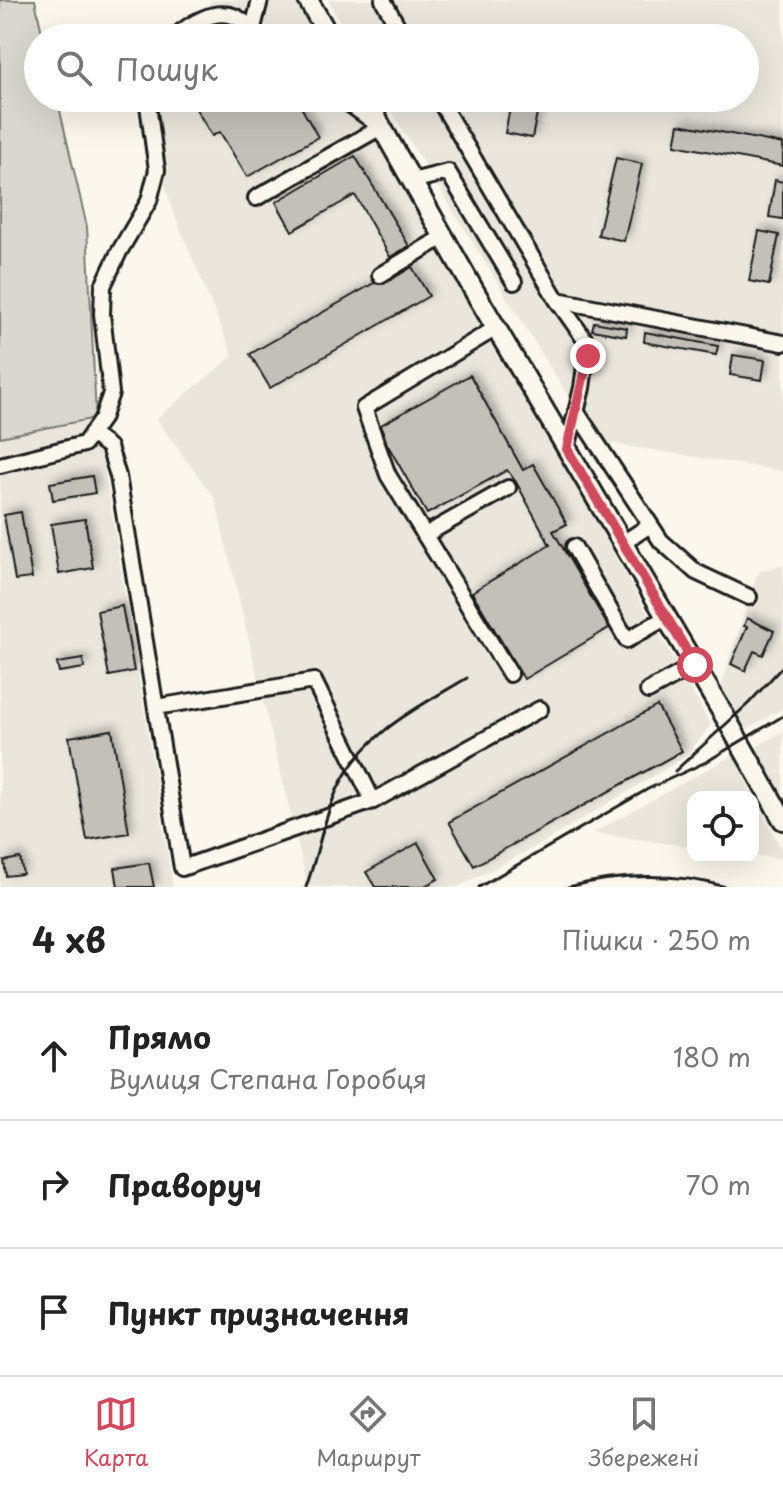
<!DOCTYPE html>
<html lang="uk">
<head>
<meta charset="utf-8">
<style>
  body { margin:0; font-family:"Playpen Sans",sans-serif; background:#f2f2f2; color:#222 }
  .controls { position:absolute; right:24px; bottom:24px; display:grid; overflow:hidden; border-radius:16px; box-shadow:0 8px 32px #0002 }
  .controls button { width:72px; height:72px; display:grid; place-items:center; padding:0; border:0; border-bottom:2px solid #e0e0e0; background:#fff; color:#222; font:40px sans-serif }
  .stop { position:absolute; width:24px; height:24px; margin:-18px; border:6px solid #d1495b; border-radius:50%; background:#fff }
  .stop.end { background:#d1495b; border-color:#fff; box-shadow:0 2px 8px #0008 }
  .list { margin:0; padding:0; list-style:none }
  h2 { display:flex; justify-content:space-between; align-items:center; height:104px; margin:0; padding:0 32px; font-size:34px }
  h2 small { font-size:26px; font-weight:400; color:#767676 }
  .list li { display:grid; grid-template-columns:52px 1fr auto; gap:24px; align-items:center; box-sizing:border-box; height:128px; padding:0 32px; border-top:2px solid #e0e0e0 }
  .list b { display:block; font-size:30px; white-space:nowrap }
  .list p { margin:0; font-size:26px; white-space:nowrap; color:#767676 }
  .list em { font-size:26px; font-style:normal; color:#767676 }
  .icon { flex:none; width:44px; height:44px; fill:none; stroke:currentColor; stroke-width:2; stroke-linecap:round; stroke-linejoin:round }
  .map { position:relative; flex:none; width:783px; height:887px; overflow:hidden }
  .search { position:absolute; background:#fff; box-shadow:0 8px 32px #0002; left:24px; right:24px; top:24px; height:88px; display:flex; align-items:center; gap:20px; box-sizing:border-box; padding:0 28px; border-radius:44px; color:#767676; font-size:30px }
  .sheet { height:488px; background:#fff }
  nav { display:flex; justify-content:space-around; align-items:center; box-sizing:border-box; height:112px; border-top:2px solid #e0e0e0; background:#fff; font-size:22px; color:#767676 }
  nav a { display:grid; justify-items:center; gap:4px }
  nav .on { color:#d1495b }
  .map>svg:first-child { display:block }
  .built { fill:#eae6dc }
  .green { fill:#dad7ce; stroke:#7b7a75; stroke-width:2 }
  .building { fill:#c3c0b8; stroke:#1c1c1c; stroke-width:2; filter:url(#shadow) }
  .lines { fill:none; stroke-linecap:round; stroke-linejoin:round }
  .minor-casing { stroke:#1c1c1c; stroke-width:20 }
  .major-casing { stroke:#1c1c1c; stroke-width:24 }
  .minor { stroke:#fbf7ec; stroke-width:14 }
  .major { stroke:#fbf7ec; stroke-width:18 }
  .rail { stroke:#1c1c1c; stroke-width:3 }
  .route { stroke:#d1495b; stroke-width:10 }
</style>
</head>
<body>
<div class="map">
<svg width="783" height="887" viewBox="0 0 783 887">
  <defs>
    <filter id="shadow"><feDropShadow dx="4.5" dy="-4.5" stdDeviation="4" flood-color="#0004"/></filter>
  </defs>
  <rect width="100%" height="100%" fill="#fbf7ec"/>
  <filter id="ink" filterUnits="userSpaceOnUse"><feTurbulence type="fractalNoise" baseFrequency=".0125" numOctaves="2"/><feDisplacementMap in="SourceGraphic" scale="16" xChannelSelector="R" yChannelSelector="G"/><feConvolveMatrix kernelMatrix="1 2 1 2 8 2 1 2 1" color-interpolation-filters="sRGB"/></filter>
  <g filter="url(#ink)">
    <!-- built -->
    <g class="built">
      <path d="M213,0H294L317,38H173Z"/>
      <path d="M328,0H783V471L596,441L383,98H745V38H349Z"/>
      <path d="M140,98H352L439,246L711,725L685,757L539,845L458,887H308L215,499L156,419L233,356L172,209Z"/>
      <path d="M96,418L173,887H0V437Z"/>
      <path d="M783,565V708L746,730L719,693L758,572Z"/>
      <path d="M783,731V798L755,748Z"/>
      <path d="M733,755L783,853V859L753,855V797H693V847L593,833Z"/>
    </g>
    <!-- green -->
    <path class="green" d="M0,0H35L43,38H38V98H57L87,227L96,418L0,437Z"/>
    <!-- building -->
    <g class="building">
      <path d="M211,98H273L275,101L280,98H296L318,137L247,177L220,132L212,136L195,107Z"/>
      <path d="M512,98H540L532,138L505,133Z"/>
      <path d="M679,124L783,144V166L675,145Z"/>
      <path d="M355,156L409,246L390,257L355,195L292,231L276,202Z"/>
      <path d="M616,158L642,164L624,241L598,235Z"/>
      <path d="M775,180L783,182V219L769,217Z"/>
      <path d="M759,231L779,235L769,285L749,281Z"/>
      <path d="M412,267L429,296L270,388L250,354L374,283L384,284Z"/>
      <path d="M594,322L627,328L626,336L592,330Z"/>
      <path d="M645,332L718,346L716,355L644,342Z"/>
      <path d="M733,355L765,360L762,380L730,375Z"/>
      <path d="M470,375L523,470L533,464L567,524L553,531L609,628L524,679L472,592L550,545L516,482L507,470L427,514L387,444L381,425Z"/>
      <path d="M92,476L95,493L53,500L50,483Z"/>
      <path d="M21,512L32,578L15,580L4,515Z"/>
      <path d="M85,519L93,568L59,574L51,524Z"/>
      <path d="M122,606L134,671L109,676L97,611Z"/>
      <path d="M747,618L774,631L763,655L754,651L745,671L731,664L747,627L744,626Z"/>
      <path d="M83,659L84,668L59,672L57,663Z"/>
      <path d="M657,706L682,751L474,866L449,822Z"/>
      <path d="M112,730L129,833L87,840L69,737Z"/>
      <path d="M418,843L438,879L423,887H375L366,872Z"/>
      <path d="M20,858L23,874L6,876L4,861Z"/>
      <path d="M149,863L154,887H118L115,868Z"/>
    </g>
    <g class="lines">
      <!-- minor casing -->
      <g class="minor-casing">
        <g id="minor">
          <path d="M383,0L404,38"/>
          <path d="M174,38C189,24 214,8 236,17C241,19 247,25 253,28L260,0"/>
          <path d="M438,98L557,300L783,343"/>
          <path d="M412,181L448,172L514,282"/>
          <path d="M256,198L381,127L341,98"/>
          <path d="M380,275L443,237"/>
          <path d="M557,300L588,344L582,388L567,449"/>
          <path d="M496,328L364,408L388,475L510,674"/>
          <path d="M576,411L661,541L696,572L749,597"/>
          <path d="M91,434L109,447L118,476L182,868L373,801L314,681L156,707"/>
          <path d="M0,465L84,444L102,419L111,393L102,314L103,286L119,252L149,201L157,170L147,98"/>
          <path d="M425,535L508,488"/>
          <path d="M623,543L650,525"/>
          <path d="M574,547L627,640L667,617"/>
          <path d="M648,691L695,665"/>
          <path d="M373,801L540,709"/>
        </g>
      </g>
      <!-- major casing -->
      <g class="major-casing">
        <g id="major">
          <path d="M308,0L330,38"/>
          <path d="M365,98L476,294L728,722L783,820"/>
        </g>
      </g>
      <!-- minor -->
      <use href="#minor" class="minor"/>
      <!-- major -->
      <use href="#major" class="major"/>
      <!-- rail -->
      <g class="rail">
        <path d="M675,771L749,703L783,666"/>
        <path d="M306,887C318,855 323,819 338,788C364,733 417,708 467,678"/>
        <path d="M479,887L648,789L706,762L783,716"/>
        <path d="M568,887C619,874 675,872 726,887"/>
      </g>
    </g>
  </g>
  <g class="lines" filter="url(#ink)">
    <!-- route -->
    <path class="route" d="M588,356L567,449L695,665"/>
  </g>
</svg>
<div class="controls">
<button><svg class="icon" aria-label="locate" viewBox="0 0 24 24"><circle cx="12" cy="12" r="6"/><path d="M12 2v4M12 18v4M2 12h4M18 12h4"/></svg></button>
</div>
<div class="stop" style="left:695px;top:665px"></div>
<div class="stop end" style="left:588px;top:356px"></div>
<div class="search"><svg class="icon" aria-label="search" viewBox="0 0 24 24"><circle cx="10" cy="10" r="6"/><path d="M15 15l6 6"/></svg>Пошук</div>
</div>
<section class="sheet">
<h2>4 хв<small>Пішки · 250 m</small></h2>
<ul class="list">
<li><svg class="icon" aria-label="ahead" viewBox="0 0 24 24"><path d="M12 20V5M6 11l6-6 6 6"/></svg><div><b>Прямо</b><p>Вулиця Степана Горобця</p></div><em>180 m</em></li>
<li><svg class="icon" aria-label="right" viewBox="0 0 24 24"><path d="M7 20v-9h11M14 6l5 5-5 5"/></svg><div><b>Праворуч</b></div><em>70 m</em></li>
<li><svg class="icon" aria-label="arrive" viewBox="0 0 24 24"><path d="M6 21V4h12l-3 4 3 4H6"/></svg><div><b>Пункт призначення</b></div></li>
</ul>
</section>
<nav>
<a class="on"><svg class="icon" aria-label="map" viewBox="0 0 24 24"><path d="M3 6l6-2 6 2 6-2v14l-6 2-6-2-6 2zM9 4v14M15 6v14"/></svg>Карта</a>
<a><svg class="icon" aria-label="directions" viewBox="0 0 24 24"><path d="M12 3l9 9-9 9-9-9zM9 14v-3h6M13 9l2 2-2 2"/></svg>Маршрут</a>
<a><svg class="icon" aria-label="saved" viewBox="0 0 24 24"><path d="M7 4h10v16l-5-4-5 4z"/></svg>Збережені</a>
</nav>
</body>
</html>
